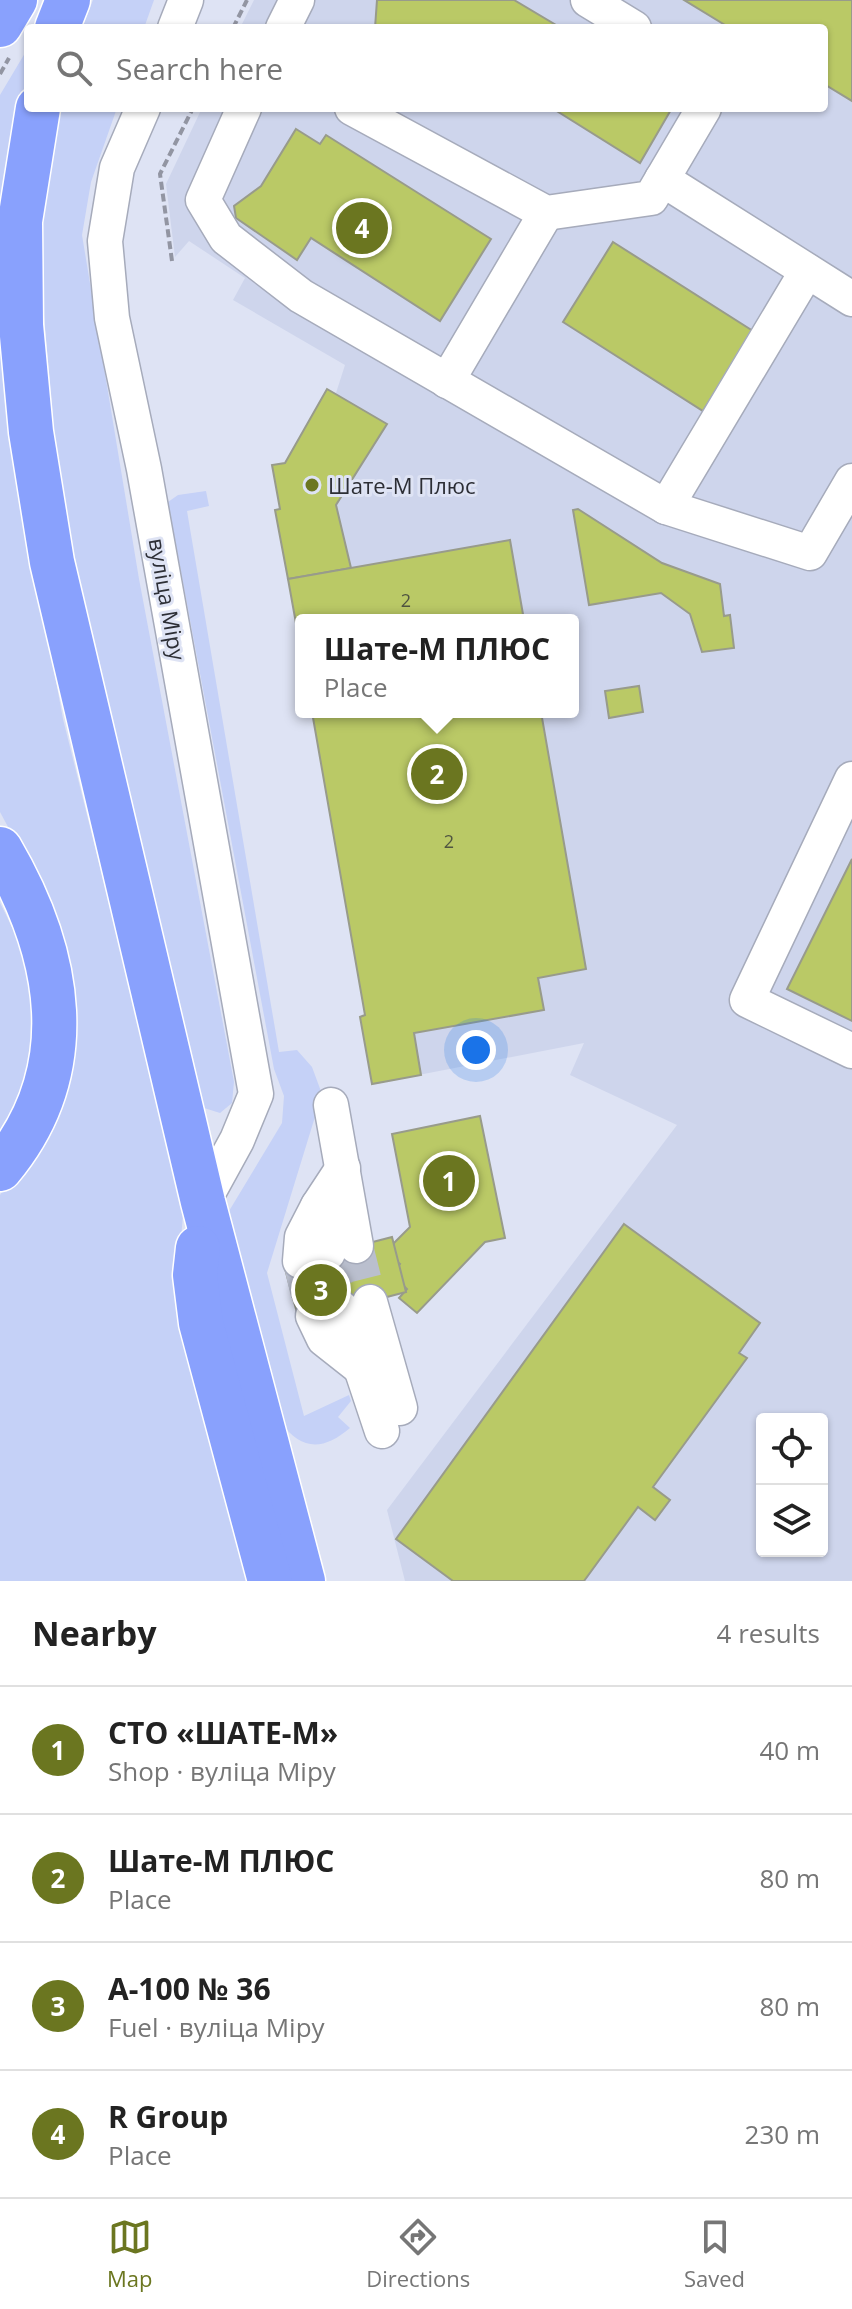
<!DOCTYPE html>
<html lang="en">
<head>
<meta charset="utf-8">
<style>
  body { margin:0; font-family:"Open Sans",sans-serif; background:#f6f6f6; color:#222 }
  .controls { position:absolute; right:24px; bottom:24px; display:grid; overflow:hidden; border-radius:8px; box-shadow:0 2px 6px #0004 }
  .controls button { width:72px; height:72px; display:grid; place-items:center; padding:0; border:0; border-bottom:2px solid #e0e0e0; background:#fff; color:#222; font:40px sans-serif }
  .you { position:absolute; left:476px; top:1050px; width:28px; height:28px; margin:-20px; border:6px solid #fff; border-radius:50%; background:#1a73e8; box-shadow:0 0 0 12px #1a73e833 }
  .badge { display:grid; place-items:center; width:52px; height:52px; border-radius:50%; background:#6b7620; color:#fff; font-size:26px; font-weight:700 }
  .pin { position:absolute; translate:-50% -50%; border:4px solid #fff; box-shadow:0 2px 8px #0006 }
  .popup { position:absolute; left:295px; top:614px; width:284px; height:104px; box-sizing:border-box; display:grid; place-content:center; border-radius:8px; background:#fff; filter:drop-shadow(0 2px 6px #0005); font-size:26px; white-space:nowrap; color:#767676 }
  .popup b { font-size:30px; color:#222 }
  .popup::after { content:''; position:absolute; left:50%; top:100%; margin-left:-16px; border:16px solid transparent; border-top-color:#fff }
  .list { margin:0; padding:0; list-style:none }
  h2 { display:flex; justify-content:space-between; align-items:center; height:104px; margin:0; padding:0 32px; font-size:34px }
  h2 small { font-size:26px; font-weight:400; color:#767676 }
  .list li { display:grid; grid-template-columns:52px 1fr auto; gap:24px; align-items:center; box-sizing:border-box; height:128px; padding:0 32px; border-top:2px solid #e0e0e0 }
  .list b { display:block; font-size:30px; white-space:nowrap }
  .list p { margin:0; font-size:26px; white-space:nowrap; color:#767676 }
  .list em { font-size:26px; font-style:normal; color:#767676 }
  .icon { flex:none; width:44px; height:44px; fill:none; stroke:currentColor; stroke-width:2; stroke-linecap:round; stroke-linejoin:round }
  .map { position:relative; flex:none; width:852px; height:1581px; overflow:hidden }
  .search { position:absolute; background:#fff; box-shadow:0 2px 6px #0004; left:24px; right:24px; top:24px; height:88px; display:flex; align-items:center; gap:20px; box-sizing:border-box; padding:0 28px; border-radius:8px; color:#767676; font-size:30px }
  .sheet { height:616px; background:#fff }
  nav { display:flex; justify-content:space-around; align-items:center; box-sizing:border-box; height:112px; border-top:2px solid #e0e0e0; background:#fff; font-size:22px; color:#767676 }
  nav a { display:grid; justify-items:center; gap:4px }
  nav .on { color:#6b7620 }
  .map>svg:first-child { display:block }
  .built { fill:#ced5ec; fill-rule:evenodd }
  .green { fill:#c5d1f7 }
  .building { fill:#bac966; stroke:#989b8b; stroke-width:2 }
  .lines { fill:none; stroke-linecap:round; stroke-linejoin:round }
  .minor-tunnel { stroke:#babfce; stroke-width:34; stroke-dasharray:34 17; stroke-linecap:butt }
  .minor-casing { stroke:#a6abbb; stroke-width:37 }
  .highway-casing { stroke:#fff; stroke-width:47 }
  .path { stroke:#9295a2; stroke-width:4; stroke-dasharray:8 4; stroke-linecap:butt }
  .minor { stroke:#fff; stroke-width:34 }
  .highway { stroke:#89a1fd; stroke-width:44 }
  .poi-dot { fill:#6b7620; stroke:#dee3f4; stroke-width:3 }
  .labels { text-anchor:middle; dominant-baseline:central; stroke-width:6; stroke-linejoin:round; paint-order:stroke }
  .number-label { font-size:18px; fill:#505541 }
  .poi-label { font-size:22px; fill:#2c2e35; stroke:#dee3f4; text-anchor:start }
  .street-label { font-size:22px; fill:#2c2e35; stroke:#dee3f4 }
</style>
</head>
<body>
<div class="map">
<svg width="852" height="1581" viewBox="0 0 852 1581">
  <rect width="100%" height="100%" fill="#dee3f4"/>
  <!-- built -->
  <path class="built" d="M254,0H852V1581H405L387,1510L677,1125L570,1075L584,1043L372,1084L360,1017L365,1014L312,712H573V620H301V651L275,510L280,508L272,465L285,463L327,389L336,393L345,365L233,300L245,278L189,241L175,257L166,184L202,108H824V28H240ZM762,1419H822V1551H762Z"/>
  <!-- green -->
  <g class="green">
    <path d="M93,0H154L144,28H82Z"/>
    <path d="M28,48V67L0,222L30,541L63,719L184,1203L178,1274L253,1581H0V1195L44,1129L34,875L0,812V95Z"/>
    <path d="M59,108H117L91,182L82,235L139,579L234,1082L232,1103L220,1113L201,1107L135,838L58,479L41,280L44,183Z"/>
    <path d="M206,491L209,506L187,511L279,1052L297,1050L312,1067L322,1094L267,1273L304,1416L349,1395L351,1401L338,1417L350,1428C323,1451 301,1451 280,1421L226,1216L282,1123L284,1096L274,1069L168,502L178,495Z"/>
    <path d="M0,903C25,950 47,1011 33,1065C25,1093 11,1120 0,1147Z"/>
  </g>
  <!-- building -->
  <g class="building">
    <path d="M377,0H514L561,28H375Z"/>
    <path d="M684,0H852V101L824,84V28H730Z"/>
    <path d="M552,108H672L640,163Z"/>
    <path d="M296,129L320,144L326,135L491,239L440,321L311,238L297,260L236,218L234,206L261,186Z"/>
    <path d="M613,242L753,331L703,411L563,322Z"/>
    <path d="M327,389L387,424L336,505L351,568L288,579L275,510L280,509L272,465L285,463Z"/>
    <path d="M578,509L662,563L720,584L724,616L730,615L734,648L702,652L690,614L661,593L589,605L573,510Z"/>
    <path d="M510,540L524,620H301V651L288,579Z"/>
    <path d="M639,686L643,712L609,718L605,691Z"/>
    <path d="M312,712H541L586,969L538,978L544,1010L414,1033L421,1075L372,1084L360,1017L365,1015Z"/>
    <path d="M852,859V1021L787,989Z"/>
    <path d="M480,1116L505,1238L485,1242L417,1313L399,1298L407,1289L392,1275L400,1264L385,1252L410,1227L392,1134Z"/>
    <path d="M624,1224L760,1323L739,1353L747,1358L653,1487L670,1500L655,1520L638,1507L584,1581H453L396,1539Z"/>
    <path d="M392,1237L406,1292L299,1320L284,1265Z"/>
  </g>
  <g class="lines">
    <!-- minor-tunnel -->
    <g class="minor-tunnel">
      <path d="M356,1246L370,1302"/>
      <path d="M328,1253L341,1308"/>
      <path d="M300,1261L313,1316"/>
    </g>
    <!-- minor casing -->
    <g class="minor-casing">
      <g id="minor">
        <path d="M588,0L634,28"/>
        <path d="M175,28L186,0"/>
        <path d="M283,28L297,0"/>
        <path d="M143,108L117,168L105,241L112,318L144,469L256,1094L237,1140L203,1202"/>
        <path d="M244,108L203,200L226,238L301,296L666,507L807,271"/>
        <path d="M352,108L546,213L651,198L704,108"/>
        <path d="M662,179L852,299"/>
        <path d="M447,381L546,213"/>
        <path d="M666,507L810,553L852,481"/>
        <path d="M852,779L747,1000L852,1051"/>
        <path d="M331,1105L356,1246"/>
        <path d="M328,1253L318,1206L343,1168"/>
        <path d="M300,1261L302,1237L318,1206"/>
        <path d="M370,1302L400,1408"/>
        <path d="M341,1308L382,1431"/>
        <path d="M313,1316L324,1339L362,1369"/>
      </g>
    </g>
    <!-- highway casing -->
    <g class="highway-casing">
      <g id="highway">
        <path d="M0,25L15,0"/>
        <path d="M57,28L68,0"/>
        <path d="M38,108L20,221L21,325L31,432L52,562L203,1202L303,1581"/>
        <path d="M0,849C61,953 83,1070 0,1169"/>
        <path d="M198,1248L195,1275L201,1323L270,1581"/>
      </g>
    </g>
    <!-- path -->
    <g class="path">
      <path d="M233,28L247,0"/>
      <path d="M0,74L9,58"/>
      <path d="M172,261L160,174L193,108"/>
    </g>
    <!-- minor -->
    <use href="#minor" class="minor"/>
    <!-- highway -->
    <use href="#highway" class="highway"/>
  </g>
  <!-- markers -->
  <circle class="poi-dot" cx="312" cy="485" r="8"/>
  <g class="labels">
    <!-- number labels -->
    <g class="number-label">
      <text x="406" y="600">2</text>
      <text x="449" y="841">2</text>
    </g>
    <!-- poi labels -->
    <g class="poi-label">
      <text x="328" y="485">Шате-М Плюс</text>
    </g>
    <!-- street labels -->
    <g class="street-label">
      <text transform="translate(168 599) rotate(80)">вуліца Міру</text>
    </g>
  </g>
</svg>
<div class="controls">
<button><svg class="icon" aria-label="locate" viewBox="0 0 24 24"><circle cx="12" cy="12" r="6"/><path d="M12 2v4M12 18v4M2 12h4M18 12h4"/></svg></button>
<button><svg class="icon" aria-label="layers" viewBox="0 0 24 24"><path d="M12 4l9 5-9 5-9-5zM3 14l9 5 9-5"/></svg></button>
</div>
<div class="you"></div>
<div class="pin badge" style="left:449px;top:1181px">1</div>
<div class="pin badge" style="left:437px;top:774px">2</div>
<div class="popup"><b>Шате-М ПЛЮС</b>Place</div>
<div class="pin badge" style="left:321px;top:1290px">3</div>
<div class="pin badge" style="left:362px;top:228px">4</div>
<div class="search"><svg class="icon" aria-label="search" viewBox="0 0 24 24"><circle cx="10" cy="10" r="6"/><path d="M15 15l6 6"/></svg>Search here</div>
</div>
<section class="sheet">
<h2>Nearby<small>4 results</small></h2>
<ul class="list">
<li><span class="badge">1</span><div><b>СТО «ШАТЕ-М»</b><p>Shop · вуліца Міру</p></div><em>40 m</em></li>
<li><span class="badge">2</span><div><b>Шате-М ПЛЮС</b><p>Place</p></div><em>80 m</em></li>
<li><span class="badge">3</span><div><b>А-100 № 36</b><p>Fuel · вуліца Міру</p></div><em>80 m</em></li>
<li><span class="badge">4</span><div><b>R Group</b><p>Place</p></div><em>230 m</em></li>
</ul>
</section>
<nav>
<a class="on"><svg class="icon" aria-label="map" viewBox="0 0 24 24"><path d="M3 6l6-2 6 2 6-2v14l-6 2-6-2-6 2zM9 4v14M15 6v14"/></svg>Map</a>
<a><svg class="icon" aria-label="directions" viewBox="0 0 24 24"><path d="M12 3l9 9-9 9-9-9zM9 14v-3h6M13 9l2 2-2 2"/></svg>Directions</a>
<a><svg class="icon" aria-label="saved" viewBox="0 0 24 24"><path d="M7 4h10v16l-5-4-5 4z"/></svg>Saved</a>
</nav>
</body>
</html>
